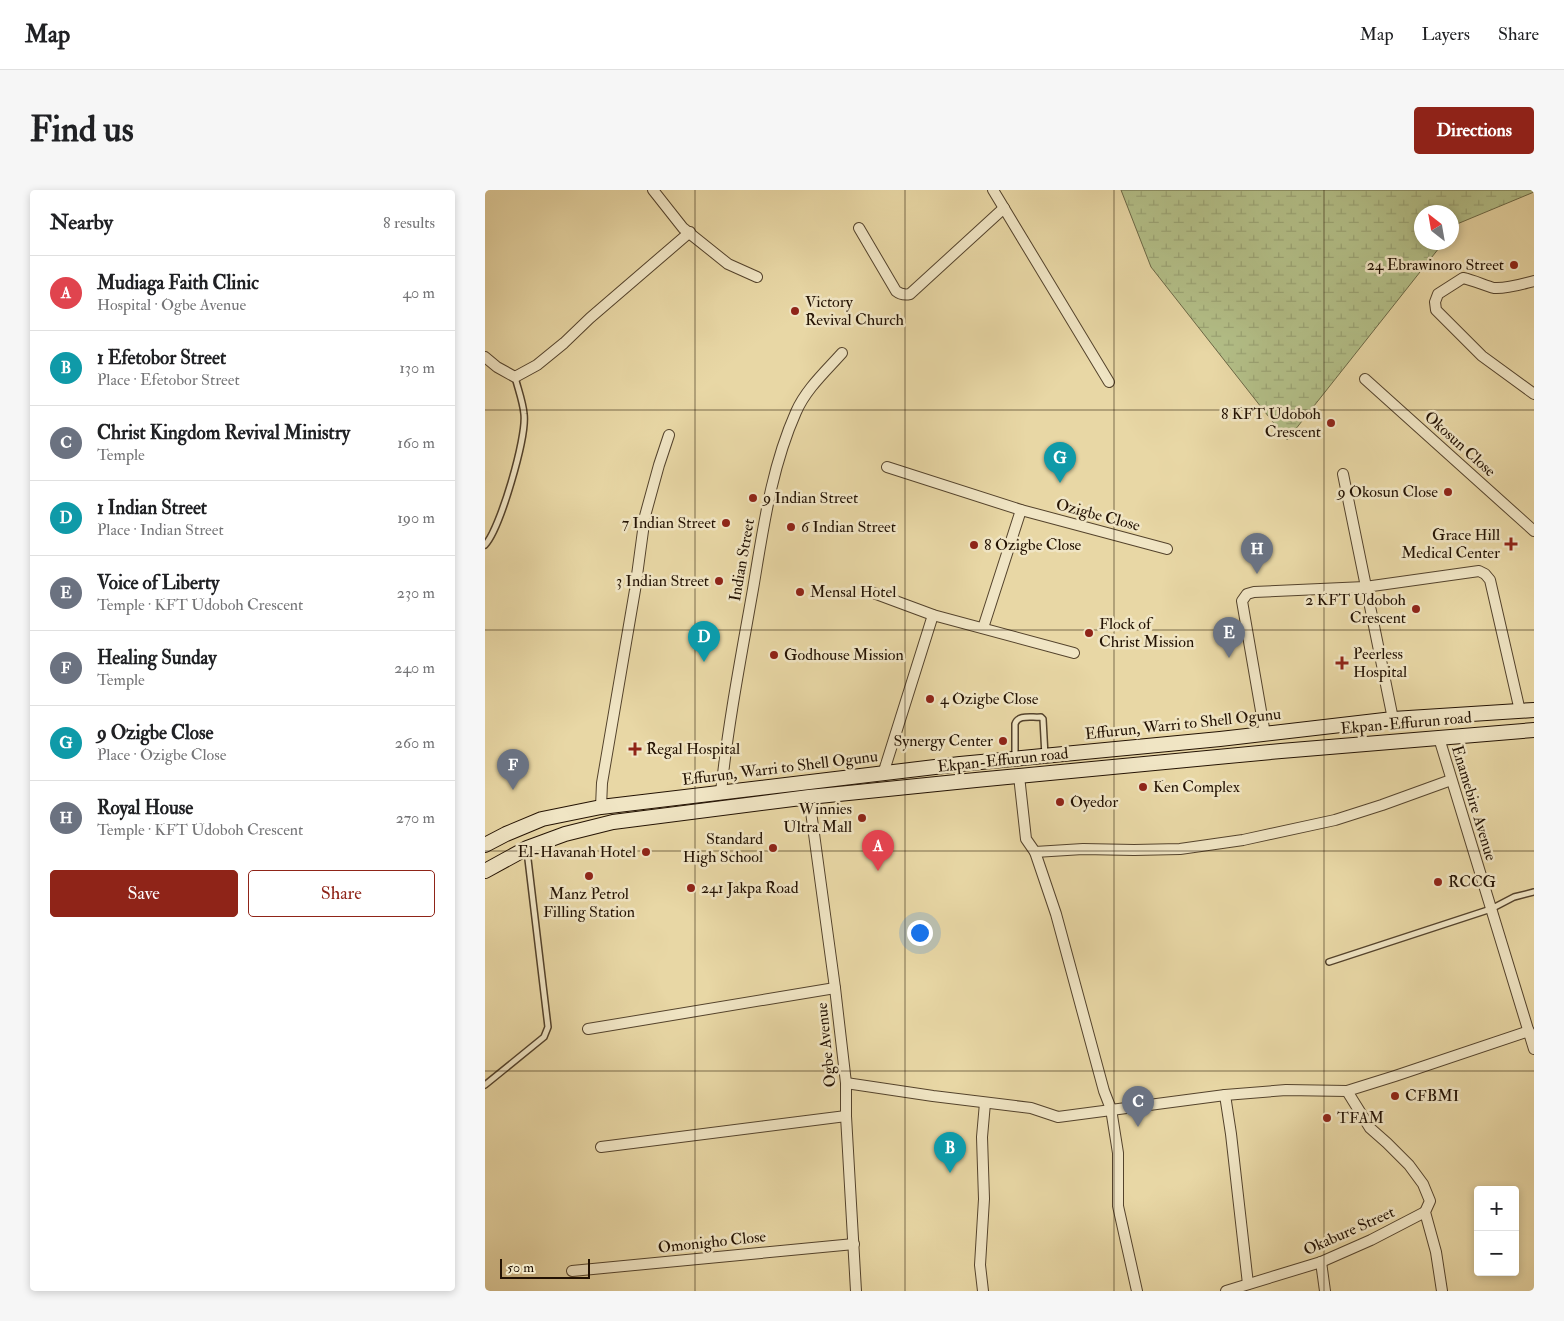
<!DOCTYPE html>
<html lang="en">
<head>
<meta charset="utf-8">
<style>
  body { margin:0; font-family:"IM FELL Double Pica",serif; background:#f6f6f6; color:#202124 }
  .controls { position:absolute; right:15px; bottom:15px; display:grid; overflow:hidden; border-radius:5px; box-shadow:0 2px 8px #0003 }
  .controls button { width:45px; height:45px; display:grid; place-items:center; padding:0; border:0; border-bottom:1px solid #e0e0e0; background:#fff; color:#202124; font:25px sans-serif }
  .compass { position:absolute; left:929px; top:15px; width:45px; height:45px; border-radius:50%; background:#fff; box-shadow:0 2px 8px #0003; rotate:329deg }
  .scale { position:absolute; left:15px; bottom:12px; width:90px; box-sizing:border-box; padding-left:5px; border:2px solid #231203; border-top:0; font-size:14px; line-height:18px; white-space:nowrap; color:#231203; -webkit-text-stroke:4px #f0e5c4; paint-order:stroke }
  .you { position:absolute; left:434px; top:742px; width:18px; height:18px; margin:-12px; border:4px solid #fff; border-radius:50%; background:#1a73e8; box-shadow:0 0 0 8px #1a73e833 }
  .badge { display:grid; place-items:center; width:32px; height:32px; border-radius:50%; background:#8f2418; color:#fff; font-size:16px; font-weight:700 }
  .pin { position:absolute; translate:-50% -41px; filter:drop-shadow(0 1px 2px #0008) }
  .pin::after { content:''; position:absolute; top:26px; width:18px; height:15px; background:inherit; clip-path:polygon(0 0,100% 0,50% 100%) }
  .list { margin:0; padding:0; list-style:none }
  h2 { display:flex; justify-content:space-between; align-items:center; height:65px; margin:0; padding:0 20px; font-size:21px }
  h2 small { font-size:16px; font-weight:400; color:#757577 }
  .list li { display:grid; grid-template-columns:32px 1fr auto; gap:15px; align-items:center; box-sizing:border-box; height:75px; padding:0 20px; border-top:1px solid #e0e0e0 }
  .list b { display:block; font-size:19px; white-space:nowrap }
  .list p { margin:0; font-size:16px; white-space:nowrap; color:#757577 }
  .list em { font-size:16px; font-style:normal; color:#757577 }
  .actions { display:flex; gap:10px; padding:15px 20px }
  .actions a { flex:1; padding:11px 0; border:1px solid #8f2418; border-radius:5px; text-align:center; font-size:18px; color:#8f2418 }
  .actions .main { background:#8f2418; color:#fff }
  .map { position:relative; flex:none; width:1049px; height:1101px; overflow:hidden; border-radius:5px }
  header { display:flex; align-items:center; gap:30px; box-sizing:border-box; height:70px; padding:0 25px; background:#fff; border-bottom:1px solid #e0e0e0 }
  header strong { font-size:24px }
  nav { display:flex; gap:28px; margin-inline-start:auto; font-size:18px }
  .intro { display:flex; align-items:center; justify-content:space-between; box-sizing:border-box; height:120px; padding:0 30px }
  h1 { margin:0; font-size:35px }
  .button { padding:12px 22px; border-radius:5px; background:#8f2418; color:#fff; font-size:18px; font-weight:700 }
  main { display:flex; gap:30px; padding:0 30px }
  aside { flex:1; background:#fff; border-radius:5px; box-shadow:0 2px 8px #0003 }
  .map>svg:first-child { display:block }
  .wetland { fill:url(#wetland-marsh); stroke:#6b6846 }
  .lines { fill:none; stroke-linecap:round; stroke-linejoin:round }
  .lane-casing { stroke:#54432c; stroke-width:8 }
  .street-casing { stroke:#54432c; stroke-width:12 }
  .secondary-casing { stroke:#231203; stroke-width:16 }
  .lane { stroke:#f0e5c4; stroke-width:5 }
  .street { stroke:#f0e5c4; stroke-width:10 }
  .secondary { stroke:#f0e5c4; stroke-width:14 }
  .grid { fill:none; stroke:#231203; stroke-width:1; stroke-opacity:0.55 }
  .poi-dot { fill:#8f2418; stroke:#f0e5c4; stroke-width:2 }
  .labels { text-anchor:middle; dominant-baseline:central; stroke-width:5; stroke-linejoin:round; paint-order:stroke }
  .poi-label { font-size:16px; fill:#231203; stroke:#f0e5c4; text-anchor:start }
  .street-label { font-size:16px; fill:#231203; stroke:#f0e5c4 }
</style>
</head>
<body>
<header>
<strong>Map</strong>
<nav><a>Map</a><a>Layers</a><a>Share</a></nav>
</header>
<div class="intro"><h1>Find us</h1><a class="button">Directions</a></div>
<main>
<aside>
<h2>Nearby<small>8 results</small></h2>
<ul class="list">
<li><span class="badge" style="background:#e0444e">A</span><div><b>Mudiaga Faith Clinic</b><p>Hospital · Ogbe Avenue</p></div><em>40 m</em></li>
<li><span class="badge" style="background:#0f9aa8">B</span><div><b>1 Efetobor Street</b><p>Place · Efetobor Street</p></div><em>130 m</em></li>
<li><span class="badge" style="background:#6b7280">C</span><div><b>Christ Kingdom Revival Ministry</b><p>Temple</p></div><em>160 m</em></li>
<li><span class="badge" style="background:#0f9aa8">D</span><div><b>1 Indian Street</b><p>Place · Indian Street</p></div><em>190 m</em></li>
<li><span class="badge" style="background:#6b7280">E</span><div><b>Voice of Liberty</b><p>Temple · KFT Udoboh Crescent</p></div><em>230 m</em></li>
<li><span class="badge" style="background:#6b7280">F</span><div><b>Healing Sunday</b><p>Temple</p></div><em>240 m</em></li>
<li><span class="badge" style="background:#0f9aa8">G</span><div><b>9 Ozigbe Close</b><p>Place · Ozigbe Close</p></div><em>260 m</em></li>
<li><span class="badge" style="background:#6b7280">H</span><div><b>Royal House</b><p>Temple · KFT Udoboh Crescent</p></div><em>270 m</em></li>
</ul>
<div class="actions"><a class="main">Save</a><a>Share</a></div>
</aside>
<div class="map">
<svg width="1049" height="1101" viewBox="0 0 1049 1101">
  <defs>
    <pattern id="wetland-marsh" width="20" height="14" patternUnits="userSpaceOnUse" patternTransform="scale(1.25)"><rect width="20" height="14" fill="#b3bf88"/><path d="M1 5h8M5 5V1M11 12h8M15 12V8" fill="none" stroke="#9aa374"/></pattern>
  </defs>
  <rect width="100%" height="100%" fill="#e8d7a5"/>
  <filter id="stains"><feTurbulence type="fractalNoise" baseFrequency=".004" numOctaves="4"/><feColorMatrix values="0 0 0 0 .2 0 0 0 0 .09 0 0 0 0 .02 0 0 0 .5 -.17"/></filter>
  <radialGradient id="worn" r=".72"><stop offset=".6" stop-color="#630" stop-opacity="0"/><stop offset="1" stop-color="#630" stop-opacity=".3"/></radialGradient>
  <!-- wetland -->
  <path class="wetland" d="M636,0H1049V2L972,34L967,41L966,22H936V52L958,53L802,250L666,77Z"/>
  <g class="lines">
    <!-- lane casing -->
    <g class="lane-casing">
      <g id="lane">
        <path d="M0,355C15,339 42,247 39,224C38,212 33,199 30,187"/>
        <path d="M530,568V534C533,524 547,528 556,527L558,529L560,566"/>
        <path d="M844,772L1006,719L1029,707L1049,702"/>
        <path d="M0,895L59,847L63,837L42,661"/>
      </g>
    </g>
    <!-- street casing -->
    <g class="street-casing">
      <g id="street">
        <path d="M168,0L198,38L243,74L272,87"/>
        <path d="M508,0L624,192"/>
        <path d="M374,38L411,101C416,105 420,105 425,104L519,18"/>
        <path d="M1049,91C1037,94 1022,99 1009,98C1001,96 988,90 978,88L953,104L950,112L951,120L997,166L1049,204"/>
        <path d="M0,167L12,177L30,187L52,175L79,153L105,128L205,42"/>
        <path d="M880,189L1049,341"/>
        <path d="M402,277L536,320L682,359"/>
        <path d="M858,284L908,529"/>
        <path d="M386,402L448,425L589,463"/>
        <path d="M498,438L536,320"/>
        <path d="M780,544L757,411L762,404L769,402L880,397L994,381L1000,384L1005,390L1035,521"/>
        <path d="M954,548L1049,859"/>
        <path d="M398,584L448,425"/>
        <path d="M534,586L541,649L550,662L571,724L619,901L626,919L633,963V1016L652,1101"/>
        <path d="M236,602C243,534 256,467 268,399C278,340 286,278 311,222C321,199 341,181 357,163"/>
        <path d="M324,607L350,798L361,893V926L371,1101"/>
        <path d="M116,617L117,593L150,400L160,326L174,275L184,245"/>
        <path d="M550,662L598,659L649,660L695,659L758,650L850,630L897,615L966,590"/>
        <path d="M103,839L350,798"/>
        <path d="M361,893L448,906L546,918L573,927L740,905L801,900L862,901L910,886L1044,841"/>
        <path d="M862,901L885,938L902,953L924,975L938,994L945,1011L940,1022L951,1062L957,1101"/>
        <path d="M740,905L746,944L763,1094"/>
        <path d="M116,957L361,926"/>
        <path d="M836,1072L840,1101"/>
        <path d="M87,1081L369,1054"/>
        <path d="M498,1101L495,1075L499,1009L497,947L500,913"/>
        <path d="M741,1101L836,1072L886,1050L940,1022"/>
      </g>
    </g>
    <!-- secondary casing -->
    <g class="secondary-casing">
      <g id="secondary">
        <path d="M0,655L21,644L57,629L116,617L475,574L735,549L908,529L1049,520"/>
        <path d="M0,681L42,658L80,644L128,632L324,607L491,590L796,561L1049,540"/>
      </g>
    </g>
    <!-- lane -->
    <use href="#lane" class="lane"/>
    <!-- street -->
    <use href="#street" class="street"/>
    <!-- secondary -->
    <use href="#secondary" class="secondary"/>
  </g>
  <!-- grid -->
  <path class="grid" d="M210,0V1101M420,0V1101M629,0V1101M839,0V1101M0,220H1049M0,440H1049M0,661H1049M0,881H1049"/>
  <!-- markers -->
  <g class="poi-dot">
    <circle cx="1029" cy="75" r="5"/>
    <circle cx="310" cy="121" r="5"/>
    <circle cx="846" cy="233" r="5"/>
    <circle cx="963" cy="302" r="5"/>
    <circle cx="268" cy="308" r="5"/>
    <circle cx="241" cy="333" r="5"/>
    <circle cx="306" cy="337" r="5"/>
    <path d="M1023.5 346.5h5v5h5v5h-5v5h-5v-5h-5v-5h5z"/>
    <circle cx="489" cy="355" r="5"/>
    <circle cx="234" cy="391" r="5"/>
    <circle cx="315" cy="402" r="5"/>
    <circle cx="931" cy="419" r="5"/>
    <circle cx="604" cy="443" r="5"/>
    <circle cx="289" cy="465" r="5"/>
    <path d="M854.5 465.5h5v5h5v5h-5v5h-5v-5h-5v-5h5z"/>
    <circle cx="445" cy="509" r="5"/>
    <circle cx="518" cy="551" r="5"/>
    <path d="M147.5 551.5h5v5h5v5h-5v5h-5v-5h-5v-5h5z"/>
    <circle cx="658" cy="597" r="5"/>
    <circle cx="575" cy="612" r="5"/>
    <circle cx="377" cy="628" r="5"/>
    <circle cx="288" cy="658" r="5"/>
    <circle cx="161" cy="662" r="5"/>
    <circle cx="104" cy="686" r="5"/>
    <circle cx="953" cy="692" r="5"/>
    <circle cx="206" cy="698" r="5"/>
    <circle cx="910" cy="906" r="5"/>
    <circle cx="842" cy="928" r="5"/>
  </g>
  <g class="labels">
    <!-- poi labels -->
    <g class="poi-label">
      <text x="1019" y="75" text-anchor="end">24 Ebrawinoro Street</text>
      <text x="320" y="112">Victory<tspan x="320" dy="18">Revival Church</tspan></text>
      <text x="836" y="224" text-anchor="end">8 KFT Udoboh<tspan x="836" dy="18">Crescent</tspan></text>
      <text x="953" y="302" text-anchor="end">9 Okosun Close</text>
      <text x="278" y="308">9 Indian Street</text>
      <text x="231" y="333" text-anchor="end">7 Indian Street</text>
      <text x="316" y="337">6 Indian Street</text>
      <text x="1015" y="345" text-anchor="end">Grace Hill<tspan x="1015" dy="18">Medical Center</tspan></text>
      <text x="499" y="355">8 Ozigbe Close</text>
      <text x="224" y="391" text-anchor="end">3 Indian Street</text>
      <text x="325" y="402">Mensal Hotel</text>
      <text x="921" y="410" text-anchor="end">2 KFT Udoboh<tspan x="921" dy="18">Crescent</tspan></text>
      <text x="614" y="434">Flock of<tspan x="614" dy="18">Christ Mission</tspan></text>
      <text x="868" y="464">Peerless<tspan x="868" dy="18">Hospital</tspan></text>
      <text x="299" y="465">Godhouse Mission</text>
      <text x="455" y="509">4 Ozigbe Close</text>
      <text x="508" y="551" text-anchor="end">Synergy Center</text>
      <text x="161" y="559">Regal Hospital</text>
      <text x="668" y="597">Ken Complex</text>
      <text x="585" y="612">Oyedor</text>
      <text x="367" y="619" text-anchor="end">Winnies<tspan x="367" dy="18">Ultra Mall</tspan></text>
      <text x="278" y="649" text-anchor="end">Standard<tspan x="278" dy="18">High School</tspan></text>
      <text x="151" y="662" text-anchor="end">El-Havanah Hotel</text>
      <text x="963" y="692">RCCG</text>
      <text x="216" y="698">241 Jakpa Road</text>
      <text x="104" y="704" text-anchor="middle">Manz Petrol<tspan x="104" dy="18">Filling Station</tspan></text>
      <text x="920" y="906">CFBMI</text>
      <text x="852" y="928">TFAM</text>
    </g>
    <!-- street labels -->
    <g class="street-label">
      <text transform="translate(975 254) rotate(42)">Okosun Close</text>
      <text transform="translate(613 325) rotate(15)">Ozigbe Close</text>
      <text transform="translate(257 370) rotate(-80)">Indian Street</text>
      <text transform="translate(921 533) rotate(-5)">Ekpan-Effurun road</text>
      <text transform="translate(698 534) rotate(-6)">Effurun, Warri to Shell Ogunu</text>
      <text transform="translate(518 570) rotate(-6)">Ekpan-Effurun road</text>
      <text transform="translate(295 578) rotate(-7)">Effurun, Warri to Shell Ogunu</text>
      <text transform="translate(989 613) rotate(73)">Enamebire Avenue</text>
      <text transform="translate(341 855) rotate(-96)">Ogbe Avenue</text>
      <text transform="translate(864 1041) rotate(-24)">Okabure Street</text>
      <text transform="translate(227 1052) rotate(-6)">Omonigho Close</text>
    </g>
  </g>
  <rect width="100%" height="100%" filter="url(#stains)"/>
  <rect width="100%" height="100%" fill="url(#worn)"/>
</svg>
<div class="controls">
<button>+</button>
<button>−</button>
</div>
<svg class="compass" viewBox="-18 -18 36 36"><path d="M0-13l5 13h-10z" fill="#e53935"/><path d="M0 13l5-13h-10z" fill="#757577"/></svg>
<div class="scale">50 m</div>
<div class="you"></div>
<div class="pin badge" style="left:393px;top:681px;background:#e0444e">A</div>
<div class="pin badge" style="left:465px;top:983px;background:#0f9aa8">B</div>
<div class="pin badge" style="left:653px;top:937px;background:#6b7280">C</div>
<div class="pin badge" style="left:219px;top:472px;background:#0f9aa8">D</div>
<div class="pin badge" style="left:744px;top:468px;background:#6b7280">E</div>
<div class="pin badge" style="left:28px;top:600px;background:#6b7280">F</div>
<div class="pin badge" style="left:575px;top:293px;background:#0f9aa8">G</div>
<div class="pin badge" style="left:772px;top:384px;background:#6b7280">H</div>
</div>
</main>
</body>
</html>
